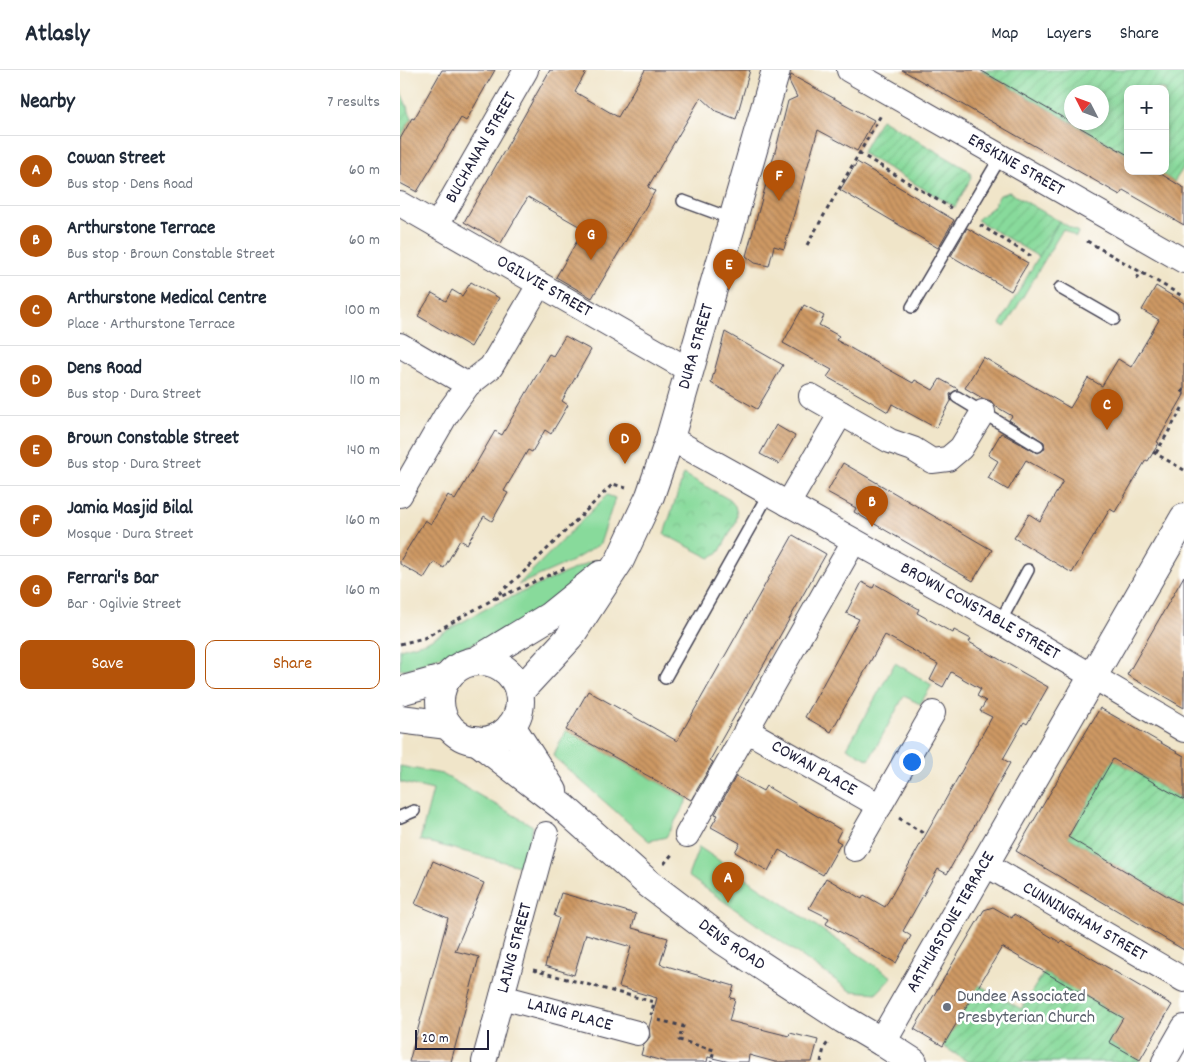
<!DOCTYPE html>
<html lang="en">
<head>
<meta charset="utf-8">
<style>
  body { margin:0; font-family:Dekko,sans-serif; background:#f2f2f3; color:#1f2937 }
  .controls { position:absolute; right:15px; top:15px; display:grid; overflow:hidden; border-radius:10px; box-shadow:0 2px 8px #0003 }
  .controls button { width:45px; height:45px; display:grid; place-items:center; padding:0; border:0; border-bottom:1px solid #e0e1e3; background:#fff; color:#1f2937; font:25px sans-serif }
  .compass { position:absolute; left:664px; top:15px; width:45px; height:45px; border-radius:50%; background:#fff; box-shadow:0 2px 8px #0003; rotate:312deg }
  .scale { position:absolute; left:15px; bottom:12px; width:74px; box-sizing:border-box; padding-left:5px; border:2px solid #22223b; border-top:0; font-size:14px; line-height:18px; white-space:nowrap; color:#22223b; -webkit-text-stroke:4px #fff; paint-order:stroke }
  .you { position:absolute; left:511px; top:691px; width:18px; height:18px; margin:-12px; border:4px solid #fff; border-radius:50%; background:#1a73e8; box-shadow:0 0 0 8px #1a73e833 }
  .badge { display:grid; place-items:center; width:32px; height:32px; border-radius:50%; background:#b45309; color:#fff; font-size:16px; font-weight:700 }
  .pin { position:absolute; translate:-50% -41px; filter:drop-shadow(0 1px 2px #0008) }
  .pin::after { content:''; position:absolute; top:26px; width:18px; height:15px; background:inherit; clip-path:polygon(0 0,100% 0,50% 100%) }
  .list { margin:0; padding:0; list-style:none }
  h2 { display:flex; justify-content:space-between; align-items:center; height:65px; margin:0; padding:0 20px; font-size:21px }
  h2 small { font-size:16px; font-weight:400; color:#747a83 }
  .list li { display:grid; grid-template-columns:32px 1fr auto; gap:15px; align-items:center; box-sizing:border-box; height:70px; padding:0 20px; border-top:1px solid #e0e1e3 }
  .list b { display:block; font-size:19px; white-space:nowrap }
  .list p { margin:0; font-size:16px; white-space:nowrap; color:#747a83 }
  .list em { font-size:16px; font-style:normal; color:#747a83 }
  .actions { display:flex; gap:10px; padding:15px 20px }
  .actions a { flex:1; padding:11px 0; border:1px solid #b45309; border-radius:10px; text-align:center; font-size:18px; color:#b45309 }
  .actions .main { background:#b45309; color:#fff }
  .map { position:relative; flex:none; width:784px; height:992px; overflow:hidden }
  header { display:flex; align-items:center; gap:30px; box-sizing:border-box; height:70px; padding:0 25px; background:#fff; border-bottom:1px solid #e0e1e3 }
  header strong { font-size:24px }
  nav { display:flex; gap:28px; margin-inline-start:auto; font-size:18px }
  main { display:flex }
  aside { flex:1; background:#fff }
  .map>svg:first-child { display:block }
  .grass { fill:#88da9b; stroke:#557e6b }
  .park { fill:url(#park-crowns); stroke:#557e6b }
  .garden { fill:url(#garden-furrows); stroke:#557e6b; fill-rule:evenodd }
  .building { fill:url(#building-back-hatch) }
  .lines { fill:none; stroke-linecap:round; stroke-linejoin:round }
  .lane-casing { stroke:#413f50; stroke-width:14 }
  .street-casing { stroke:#413f50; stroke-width:26 }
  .secondary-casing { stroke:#413f50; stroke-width:30 }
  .primary-casing { stroke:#413f50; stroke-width:30 }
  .path { stroke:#413f50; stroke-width:3; stroke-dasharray:4 4; stroke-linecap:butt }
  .lane { stroke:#fff; stroke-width:11 }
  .street { stroke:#fff; stroke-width:24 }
  .secondary { stroke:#fff; stroke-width:28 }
  .primary { stroke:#fff; stroke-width:28 }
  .worship-dot { fill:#6b7280; stroke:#fff; stroke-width:2 }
  .labels { text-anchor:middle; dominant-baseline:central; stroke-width:5; stroke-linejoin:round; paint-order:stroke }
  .street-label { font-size:18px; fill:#22223b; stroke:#fff }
  .worship-label { font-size:18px; fill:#5b616d; stroke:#fff; text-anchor:start }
</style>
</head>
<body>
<header>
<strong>Atlasly</strong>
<nav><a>Map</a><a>Layers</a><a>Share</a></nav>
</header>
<main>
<aside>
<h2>Nearby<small>7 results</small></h2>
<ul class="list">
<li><span class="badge">A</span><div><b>Cowan Street</b><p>Bus stop · Dens Road</p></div><em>60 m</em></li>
<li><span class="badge">B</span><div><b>Arthurstone Terrace</b><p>Bus stop · Brown Constable Street</p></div><em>60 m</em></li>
<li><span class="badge">C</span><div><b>Arthurstone Medical Centre</b><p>Place · Arthurstone Terrace</p></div><em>100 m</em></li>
<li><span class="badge">D</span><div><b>Dens Road</b><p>Bus stop · Dura Street</p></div><em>110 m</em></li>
<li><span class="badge">E</span><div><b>Brown Constable Street</b><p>Bus stop · Dura Street</p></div><em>140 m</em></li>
<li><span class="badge">F</span><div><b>Jamia Masjid Bilal</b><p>Mosque · Dura Street</p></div><em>160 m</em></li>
<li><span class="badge">G</span><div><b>Ferrari's Bar</b><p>Bar · Ogilvie Street</p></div><em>160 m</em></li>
</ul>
<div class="actions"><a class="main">Save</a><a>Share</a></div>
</aside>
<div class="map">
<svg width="784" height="992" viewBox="0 0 784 992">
  <defs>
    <pattern id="park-crowns" width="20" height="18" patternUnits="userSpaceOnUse" patternTransform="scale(1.25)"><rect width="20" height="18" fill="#88da9b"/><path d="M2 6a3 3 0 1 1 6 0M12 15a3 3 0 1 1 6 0" fill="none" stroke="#75bb86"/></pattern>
    <pattern id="garden-furrows" width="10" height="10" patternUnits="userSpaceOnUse" patternTransform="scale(1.25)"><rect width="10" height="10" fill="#88da9b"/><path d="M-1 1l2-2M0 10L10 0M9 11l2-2" fill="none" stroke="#75bb86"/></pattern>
    <pattern id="building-back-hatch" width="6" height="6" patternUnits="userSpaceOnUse" patternTransform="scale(1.25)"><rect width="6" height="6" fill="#ce9964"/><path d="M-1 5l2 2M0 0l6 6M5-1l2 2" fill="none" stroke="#a77c54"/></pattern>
  </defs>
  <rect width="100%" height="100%" fill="#fff"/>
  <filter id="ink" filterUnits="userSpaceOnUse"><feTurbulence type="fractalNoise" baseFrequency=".02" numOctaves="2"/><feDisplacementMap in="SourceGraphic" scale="10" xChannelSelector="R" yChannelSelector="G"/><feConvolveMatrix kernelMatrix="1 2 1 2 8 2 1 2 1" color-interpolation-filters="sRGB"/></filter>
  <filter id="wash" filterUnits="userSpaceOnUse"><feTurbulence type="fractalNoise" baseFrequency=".0096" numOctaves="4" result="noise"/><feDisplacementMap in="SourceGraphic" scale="20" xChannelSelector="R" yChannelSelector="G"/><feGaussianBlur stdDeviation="1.12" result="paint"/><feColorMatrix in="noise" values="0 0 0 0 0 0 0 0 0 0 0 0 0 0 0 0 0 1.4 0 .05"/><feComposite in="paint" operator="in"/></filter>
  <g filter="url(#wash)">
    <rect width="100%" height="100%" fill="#f0e5c9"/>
    <!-- grass -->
    <g class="grass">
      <path d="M659,151L678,162L676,167L663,159L605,257L600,254Z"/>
      <path d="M207,425L215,428L200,474L172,491L118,515Z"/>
      <path d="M197,489L153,532L104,562L11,598L0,600V579L26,572L91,536Z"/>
      <path d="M495,593L532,615L520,634L504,626L469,690L447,678Z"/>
      <path d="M166,660L288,729L266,767L249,771L153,686Z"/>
      <path d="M0,696L42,704L133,756L123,797L20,770L33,720L0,712Z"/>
      <path d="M299,777L492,907L477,923L451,921L288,806Z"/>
    </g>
    <!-- park -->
    <path class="park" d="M284,404L330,430L335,436L337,444L336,452L320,481L310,488L264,464Z"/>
    <!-- garden -->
    <g class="garden">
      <path d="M581,0H784V97L774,112L756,101H765V19H728V85ZM672,22H702V52H672Z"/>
      <path d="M0,20L12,48L0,69Z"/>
      <path d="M481,49L568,100L571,103V108L555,137L462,83Z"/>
      <path d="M609,122L659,151L639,187L577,150L593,137L600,125Z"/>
      <path d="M713,689L784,730V837L768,826L668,767Z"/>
      <path d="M644,902L723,948L709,972L740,990L739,992H568L543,976L579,915L621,939Z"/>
    </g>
    <g id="blocks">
      <!-- building -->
      <g class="building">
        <path d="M42,0H95L66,51L61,48L17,122L0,113V69L12,48L14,49Z"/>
        <path d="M150,0H187L175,22L218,47L245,0H350L336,49L316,41L301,27L248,117L255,121L192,228L156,207L184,159L128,127L101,173L64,152Z"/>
        <path d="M502,0H580L728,85V101H756L784,118V155L723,120L720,125Z"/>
        <path d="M391,5L474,50L457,81L418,60L384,179L374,176L369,196L355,193L346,186L378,71L388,31L397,27L389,11Z"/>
        <path d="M457,92L554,150L538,178L440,120Z"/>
        <path d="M567,158L628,193L611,221L551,186Z"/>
        <path d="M71,212L99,228L71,277L18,246L32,223L46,231L52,220L62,226Z"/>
        <path d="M756,216L784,233V325L757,372L759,373L748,391L746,390L715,442L710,439L672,503L614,468L629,444L640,451L663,411L626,390L608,420L588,408L598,391L588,385L601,363L637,383L645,379L644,372L609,350L612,346L595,336L591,331L582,328L565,318L583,287L670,338L688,308L702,316L718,289L731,297L759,250L742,240Z"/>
        <path d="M404,235L424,246L419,255L439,266L436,270L513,313L515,310L533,320L540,309L558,319L550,324L551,331L536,358L492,334L488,342L468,330L427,307L432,300L383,273Z"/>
        <path d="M325,262L383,295L357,339L311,313Z"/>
        <path d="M165,266L191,280L162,331L168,335L160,349L151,364L145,360L132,382L128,380L104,421L108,423L92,451L84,446L67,474L60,470L44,498L34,492L24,508L0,494V491L25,450L31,454L48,425L55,430L95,361L102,365L149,284L153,286Z"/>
        <path d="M376,355L395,366L379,394L360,384Z"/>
        <path d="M443,393L592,480L573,511L454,442L456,438L427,422Z"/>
        <path d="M393,465L426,484L310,690L313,692L291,730L166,660L188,621L277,671Z"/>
        <path d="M784,506V638L727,605Z"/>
        <path d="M462,512L473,518L475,514L519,539L517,543L553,563L554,560L571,569L569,572L648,617L627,654L624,652L603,689L610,693L547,804L538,799L503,861L511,866L496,893L426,854L429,848L409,838L426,808L462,829L464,825L485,837L592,647L580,641L586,631L577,626L581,619L551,602L543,617L530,610L538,594L485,565L431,662L405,647L459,549L446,543Z"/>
        <path d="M700,638L784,686V730L713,689L668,767L784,836V880L616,781Z"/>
        <path d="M336,706L363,721L366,716L441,760L436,770L441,773L423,805L379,780L368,801L335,782L340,773L311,757L318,745L315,744Z"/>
        <path d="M33,791L84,813L55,881L79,887L51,992H9L48,848L15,834Z"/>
        <path d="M161,823L236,844L232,858L268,868L260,894L334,916L330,928L335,929L329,951L389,966L390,963L418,970L412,992H375L349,985L348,992H330L308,987L307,992H266L241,985L244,974L250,967L249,957L257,928L219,917L231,877L186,864L174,905L145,896L159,848L154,846Z"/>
        <path d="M593,837L612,848L614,844L661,873L662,871L772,935L740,990L709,972L723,948L602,877L543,976L514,959L584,840Z"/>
      </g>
    </g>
  </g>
  <g filter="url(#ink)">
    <use href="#blocks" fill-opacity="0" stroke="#413f50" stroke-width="1"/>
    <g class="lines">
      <!-- lane casing -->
      <g class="lane-casing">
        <g id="lane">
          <path d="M283,131L332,149"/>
          <path d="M660,218L714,249"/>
          <path d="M512,237L601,86"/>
          <path d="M557,327L638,376"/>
          <path d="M600,552L628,500"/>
          <path d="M265,608L369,423"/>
          <path d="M0,747L14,741"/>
        </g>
      </g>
      <!-- street casing -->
      <g class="street-casing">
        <g id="street">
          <path id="s1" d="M449,0L784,191"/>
          <path id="s2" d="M0,134L289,300"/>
          <path id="s3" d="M37,155L126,0"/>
          <path d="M0,275L68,315"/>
          <path d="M411,326L490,371L513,379L532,391L548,389L561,378L583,342"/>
          <path id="s4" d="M270,368L600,552L784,660"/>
          <path d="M0,425L45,347L68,315L91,297L139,215"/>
          <path d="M388,434L441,343"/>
          <path id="s5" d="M346,660L480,736"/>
          <path d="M287,765L454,471"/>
          <path d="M455,779L533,643"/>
          <path id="s6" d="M585,794L784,910"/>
          <path id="s7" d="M102,927L237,963"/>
          <path id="s8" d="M84,992L146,764"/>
          <path d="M764,992L784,957"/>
        </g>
      </g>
      <!-- secondary casing -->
      <g class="secondary-casing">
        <g id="secondary">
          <path d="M76,591L150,546L201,505"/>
          <circle cx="80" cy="631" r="40"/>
          <path d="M0,621L47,608"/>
          <path id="s9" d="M119,622L169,568L220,490L250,426L270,368L376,0"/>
          <path d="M0,649L48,655"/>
          <path d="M111,656L153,721"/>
          <path id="s10" d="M76,670L163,737L249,814L324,871L443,949L482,972"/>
        </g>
      </g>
      <!-- primary casing -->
      <g class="primary-casing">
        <g id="primary">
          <path id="s11" d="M513,992L482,972L784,448"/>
        </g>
      </g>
      <!-- path -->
      <g class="path">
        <path d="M459,83L551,138"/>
        <path d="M580,155L631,186"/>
        <path d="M687,171L784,227"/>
        <path d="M407,175L481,45"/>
        <path d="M737,209L741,201"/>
        <path d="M784,319L781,324L784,325"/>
        <path d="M753,382L784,400"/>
        <path d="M756,383L784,335"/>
        <path d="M95,529L165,498"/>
        <path d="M0,574L24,568L92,530L127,499L213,414L226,418"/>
        <path d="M499,748L526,765"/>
        <path d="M264,794L273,783"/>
        <path d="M133,900L254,932L251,945"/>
        <path d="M258,950L283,956L279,970L314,980L311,992"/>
        <path d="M421,992L424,978L429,971"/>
      </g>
      <!-- lane -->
      <use href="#lane" class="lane"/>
      <!-- street -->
      <use href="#street" class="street"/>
      <!-- secondary -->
      <use href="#secondary" class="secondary"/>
      <!-- primary -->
      <use href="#primary" class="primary"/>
    </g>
  </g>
  <!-- markers -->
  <circle class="worship-dot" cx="547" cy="937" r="5"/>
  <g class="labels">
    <!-- street labels -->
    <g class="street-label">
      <text stroke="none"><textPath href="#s3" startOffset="89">BUCHANAN STREET</textPath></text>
      <text stroke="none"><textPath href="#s1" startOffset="192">ERSKINE STREET</textPath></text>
      <text stroke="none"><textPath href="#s2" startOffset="166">OGILVIE STREET</textPath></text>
      <text stroke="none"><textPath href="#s9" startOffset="394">DURA STREET</textPath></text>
      <text stroke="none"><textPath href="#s4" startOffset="355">BROWN CONSTABLE STREET</textPath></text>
      <text stroke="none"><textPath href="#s5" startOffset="78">COWAN PLACE</textPath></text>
      <text stroke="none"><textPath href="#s6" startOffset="115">CUNNINGHAM STREET</textPath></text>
      <text stroke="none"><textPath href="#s11" startOffset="175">ARTHURSTONE TERRACE</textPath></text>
      <text stroke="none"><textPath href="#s10" startOffset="328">DENS ROAD</textPath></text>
      <text stroke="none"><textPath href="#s8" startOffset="118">LAING STREET</textPath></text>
      <text stroke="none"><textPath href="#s7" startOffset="70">LAING PLACE</textPath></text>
    </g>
    <!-- worship labels -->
    <g class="worship-label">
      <text x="557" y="927">Dundee Associated<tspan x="557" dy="21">Presbyterian Church</tspan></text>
    </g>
  </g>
</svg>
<div class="controls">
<button>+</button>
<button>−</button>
</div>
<svg class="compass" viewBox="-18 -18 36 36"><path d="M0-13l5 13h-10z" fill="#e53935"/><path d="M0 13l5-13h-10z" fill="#747a83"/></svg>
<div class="scale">20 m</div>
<div class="you"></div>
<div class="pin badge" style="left:328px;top:833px">A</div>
<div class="pin badge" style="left:472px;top:457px">B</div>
<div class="pin badge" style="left:707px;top:360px">C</div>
<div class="pin badge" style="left:225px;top:394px">D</div>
<div class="pin badge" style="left:329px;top:220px">E</div>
<div class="pin badge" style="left:379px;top:131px">F</div>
<div class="pin badge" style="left:191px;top:190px">G</div>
</div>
</main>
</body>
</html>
